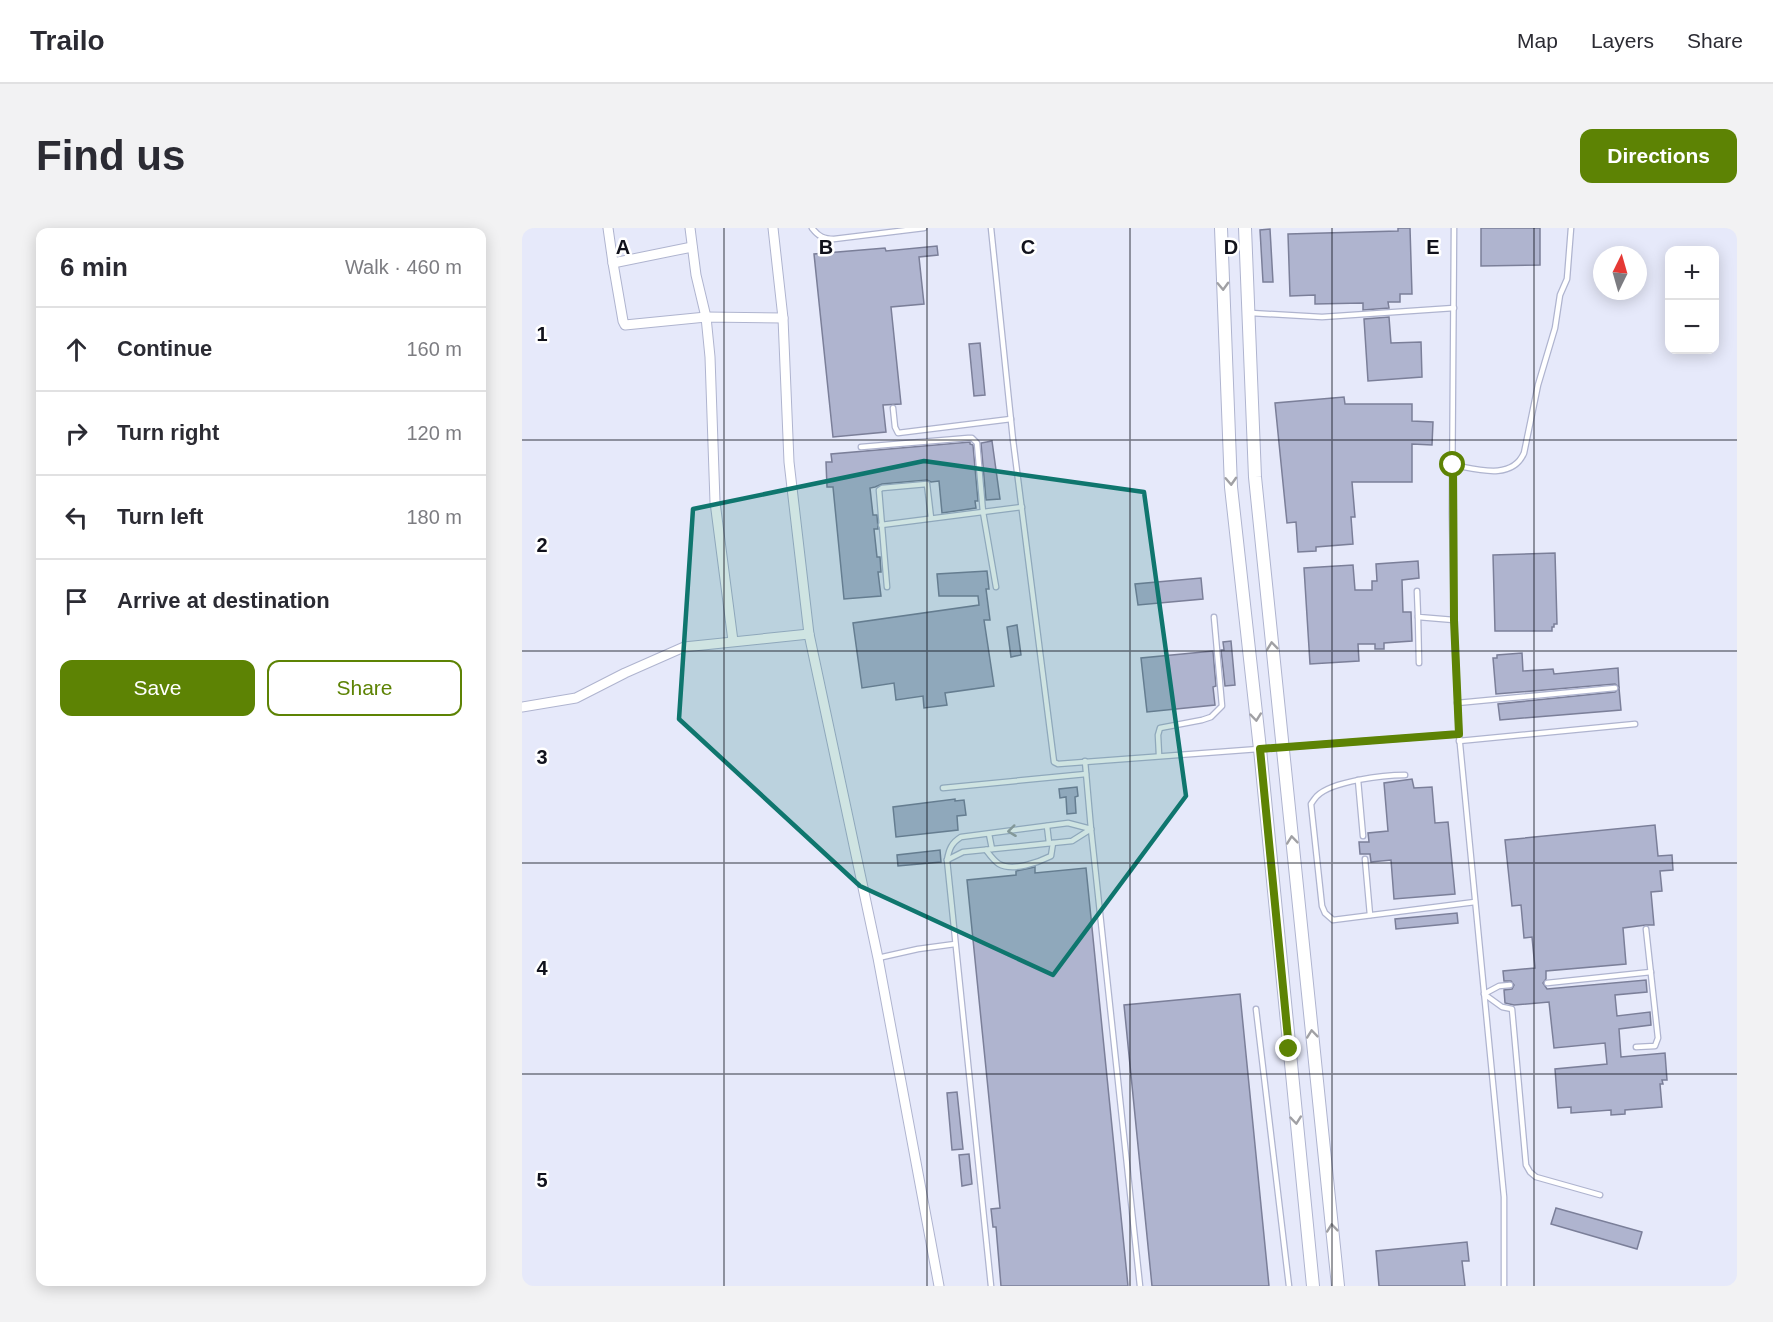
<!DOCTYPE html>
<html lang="en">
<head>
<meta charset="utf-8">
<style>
  body { margin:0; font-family:Arial,sans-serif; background:#f2f2f3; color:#2b2b33 }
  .controls { position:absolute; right:18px; top:18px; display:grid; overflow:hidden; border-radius:12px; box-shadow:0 3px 15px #0003 }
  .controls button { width:54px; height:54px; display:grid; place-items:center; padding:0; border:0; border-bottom:2px solid #e1e1e2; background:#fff; color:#2b2b33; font:30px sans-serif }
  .compass { position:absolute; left:1071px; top:18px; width:54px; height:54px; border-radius:50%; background:#fff; box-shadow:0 3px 15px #0003; rotate:5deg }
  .stop { position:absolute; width:18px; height:18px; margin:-14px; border:4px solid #5d8304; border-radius:50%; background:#fff }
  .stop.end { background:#5d8304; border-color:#fff; box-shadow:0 2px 6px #0008 }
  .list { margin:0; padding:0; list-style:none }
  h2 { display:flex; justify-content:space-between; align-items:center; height:78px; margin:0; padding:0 24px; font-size:26px }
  h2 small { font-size:20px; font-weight:400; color:#7c7c81 }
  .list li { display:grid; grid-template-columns:39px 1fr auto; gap:18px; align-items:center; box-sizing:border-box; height:84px; padding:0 24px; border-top:2px solid #e1e1e2 }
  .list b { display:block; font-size:22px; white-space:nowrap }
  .list em { font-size:20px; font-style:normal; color:#7c7c81 }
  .actions { display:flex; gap:12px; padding:18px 24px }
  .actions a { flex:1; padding:14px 0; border:2px solid #5d8304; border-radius:12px; text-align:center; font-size:21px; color:#5d8304 }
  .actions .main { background:#5d8304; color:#fff }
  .icon { flex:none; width:33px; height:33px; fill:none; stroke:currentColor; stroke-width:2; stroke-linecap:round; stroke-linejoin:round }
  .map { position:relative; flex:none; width:1215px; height:1058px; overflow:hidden; border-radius:12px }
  header { display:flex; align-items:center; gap:36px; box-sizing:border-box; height:84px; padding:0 30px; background:#fff; border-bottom:2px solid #e1e1e2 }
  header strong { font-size:28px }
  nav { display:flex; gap:33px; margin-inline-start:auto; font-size:21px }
  .intro { display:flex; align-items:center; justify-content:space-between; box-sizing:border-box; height:144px; padding:0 36px }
  h1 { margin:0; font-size:42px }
  .button { padding:15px 27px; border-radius:12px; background:#5d8304; color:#fff; font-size:21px; font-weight:700 }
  main { display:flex; gap:36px; padding:0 36px }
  aside { flex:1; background:#fff; border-radius:12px; box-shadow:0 3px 15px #0003 }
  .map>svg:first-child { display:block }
  .building { fill:#afb4cf; stroke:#7b7f99; stroke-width:1.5 }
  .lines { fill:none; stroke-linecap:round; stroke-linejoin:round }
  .lane-casing { stroke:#afb4cf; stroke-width:7 }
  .street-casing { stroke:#afb4cf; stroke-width:11 }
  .secondary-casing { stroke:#afb4cf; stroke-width:14 }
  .lane { stroke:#fff; stroke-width:4.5 }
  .street { stroke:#fff; stroke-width:9 }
  .secondary { stroke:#fff; stroke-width:12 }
  .oneway { stroke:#a0a0a4 }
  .route { stroke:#5d8304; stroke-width:8 }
  .marked { fill:#0f766e; fill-opacity:0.2; stroke:#0f766e; stroke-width:4.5; stroke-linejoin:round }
  .grid { fill:none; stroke:#11121c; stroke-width:1.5; stroke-opacity:0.55 }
  .grid-label { font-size:20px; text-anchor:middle; font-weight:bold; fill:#11121c; stroke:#fff; stroke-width:5; stroke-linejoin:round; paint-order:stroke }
</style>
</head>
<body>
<header>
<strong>Trailo</strong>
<nav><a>Map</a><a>Layers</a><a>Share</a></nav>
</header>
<div class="intro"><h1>Find us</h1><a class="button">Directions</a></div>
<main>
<aside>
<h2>6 min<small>Walk · 460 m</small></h2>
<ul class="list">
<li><svg class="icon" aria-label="ahead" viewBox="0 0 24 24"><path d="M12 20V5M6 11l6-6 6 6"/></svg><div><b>Continue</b></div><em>160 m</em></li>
<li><svg class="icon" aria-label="right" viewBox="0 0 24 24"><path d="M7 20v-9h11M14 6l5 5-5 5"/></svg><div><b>Turn right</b></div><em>120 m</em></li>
<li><svg class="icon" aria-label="left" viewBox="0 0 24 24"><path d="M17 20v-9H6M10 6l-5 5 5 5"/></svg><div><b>Turn left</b></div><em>180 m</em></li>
<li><svg class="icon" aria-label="arrive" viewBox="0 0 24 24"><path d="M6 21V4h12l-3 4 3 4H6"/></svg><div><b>Arrive at destination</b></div></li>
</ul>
<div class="actions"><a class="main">Save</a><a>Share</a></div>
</aside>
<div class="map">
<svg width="1215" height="1058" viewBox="0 0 1215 1058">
  <rect width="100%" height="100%" fill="#e6e9fa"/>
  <!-- building -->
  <g class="building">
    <path d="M876,0H888L890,66H878V74H866L867,80L841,82V75L793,76V67L768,68L766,6L876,3Z"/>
    <path d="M959,0H1018V37L959,38Z"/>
    <path d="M748,1L751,54H741L738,2Z"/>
    <path d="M415,18L416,27L397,29L402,76L369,79L379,176L361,177L364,204L311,209L292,26L363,20L364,23Z"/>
    <path d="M867,89L869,115L899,114L900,149L846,153L842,91Z"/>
    <path d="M458,115L463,167L452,168L447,116Z"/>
    <path d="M822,169L823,176H890V193L911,194L910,217L890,216V254H830L833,289H829L831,316L794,319V323L776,324L774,294L765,295L753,175Z"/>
    <path d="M470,213L478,271L464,272L459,215Z"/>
    <path d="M448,214V216L451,217L456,273H453L454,280L420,285L417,253L409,254L405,252L360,256L353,259L348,260L351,287H355L356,301H352L355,329H358L359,344H356L359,368L322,371L311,259H305L304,234H310L309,226Z"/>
    <path d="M1033,325L1035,396H1032V399H1030V403H973L971,327Z"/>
    <path d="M896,333L897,350L880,352L881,384H889L890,413L862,415V421H853V416H836L837,433L788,436L782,340L831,337L833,362H850V353H855L854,336Z"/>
    <path d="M465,343L467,361H464L468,392H462L472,458L423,465L425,477L402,480L401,468L374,472L372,455L340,460L331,395L457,377L456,368H417L415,346Z"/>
    <path d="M679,350L681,371L616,377L613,356Z"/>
    <path d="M495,397L499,427L489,429L485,399Z"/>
    <path d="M709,413L713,457L703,458L699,422H702L701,414Z"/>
    <path d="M691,423L694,458L691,459L693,477L625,484L619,430Z"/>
    <path d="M1000,425L1001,443L1031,441L1032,446L1096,440L1097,459L1093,456L974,466L971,430H975V427Z"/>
    <path d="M1097,460L1099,482L978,492L976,476L1093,464Z"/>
    <path d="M890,551L892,560L910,559L913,595L926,594L933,666L872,671L869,632L849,634L848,626H838L837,614H847L846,605L866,603L862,555Z"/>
    <path d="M555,559L556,568L553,569L554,585L545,586L544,569L538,570L537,561Z"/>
    <path d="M433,571V573L442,572L444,587L435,588L436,602L374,609L371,579Z"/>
    <path d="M1133,597L1136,628L1150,627L1151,642L1138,643L1140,663L1129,664L1132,697H1124L1101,700L1104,736L1024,743V751L1021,755L1025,761L1124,752L1125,764L1093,767L1095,788L1128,784L1129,797L1097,801L1099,829L1143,825L1145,852H1140L1141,856H1138L1140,879L1103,882V886L1089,887V882L1049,885V879L1036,880L1033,841L1085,836L1083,815L1032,820L1027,774L992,777L983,775L982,762L990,761L992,757L989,753H982L981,743L1013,740L1010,709L1002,710L999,677L990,678L983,612Z"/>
    <path d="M418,622L419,634L376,638L375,627Z"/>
    <path d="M513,639V645L564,640L606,1058H479L474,999H471L469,981L478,980L445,652L494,647V643Z"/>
    <path d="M935,685L936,695L874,701L873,691Z"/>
    <path d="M718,766L747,1058H630L602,777Z"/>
    <path d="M435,864L441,921L430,922L425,865Z"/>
    <path d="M447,926L450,956L440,958L437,927Z"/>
    <path d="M1034,980L1120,1004L1115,1021L1029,996Z"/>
    <path d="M945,1014L947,1033H940L943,1058H857L854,1023Z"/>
  </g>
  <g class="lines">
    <!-- lane casing -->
    <g class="lane-casing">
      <g id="lane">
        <path d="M290,0C297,9 302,11 312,11L402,0"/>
        <path d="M469,0L491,212L532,534L536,536L937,506"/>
        <path d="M932,0L930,286L932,392L937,506L982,969V1058"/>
        <path d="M729,85L800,89L932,80"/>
        <path d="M371,180L373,199L376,205L489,191"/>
        <path d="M339,219L446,210H450L455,215L461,284L474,359"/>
        <path d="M931,237C954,241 990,253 1002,225L1016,157L1033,100L1038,67L1045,51L1049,0"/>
        <path d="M359,297L500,279"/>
        <path d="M365,359L357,262L360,260L405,256L409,290"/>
        <path d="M895,363L896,389L932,392"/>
        <path d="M896,389L897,435"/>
        <path d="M935,475L1093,460"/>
        <path d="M937,513L1113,496"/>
        <path d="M637,527L636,507L638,500L680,492L689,489L700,478L692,389"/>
        <path d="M563,533L569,601L618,1058"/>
        <path d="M883,547C862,547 810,553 795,568C793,570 791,573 789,576L800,678L803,685L811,692L953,674"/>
        <path d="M836,552L841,608"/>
        <path d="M421,560L564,546"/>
        <path d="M525,598L527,615"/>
        <path d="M467,606L470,621"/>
        <path d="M464,622C467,626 472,633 477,636C491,644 517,634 529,628L531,615"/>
        <path d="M843,631L848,687"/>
        <path d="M425,632L441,624L550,613L569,601"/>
        <path d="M356,730L396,721L433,716"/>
        <path d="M1025,755L1129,744"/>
        <path d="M988,757L977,758L962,766L980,779L990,781L1004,937L1008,944L1014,949L1078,967"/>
        <path d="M734,781L767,1058"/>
        <path d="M1114,819L1133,818L1136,810L1124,701"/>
        <path d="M469,1058L425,632C427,622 429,615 439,609L546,595L569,601"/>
      </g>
    </g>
    <!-- street casing -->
    <g class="street-casing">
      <g id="street">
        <path d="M86,0L91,35L170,19"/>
        <path d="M168,0L174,47L184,89L188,129L193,274L211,413"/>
        <path d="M251,0L261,90L267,234L287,406L356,730L417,1058"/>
        <path d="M91,35L101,93L103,97L184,89L261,90"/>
        <path d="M0,479L54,470L103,445L162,419L287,406"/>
      </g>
    </g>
    <!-- secondary casing -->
    <g class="secondary-casing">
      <g id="secondary">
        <path d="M699,0L709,259L738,521L791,1058"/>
        <path d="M723,0L733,249L816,1058"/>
      </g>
    </g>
    <!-- lane -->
    <use href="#lane" class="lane"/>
    <!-- street -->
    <use href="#street" class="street"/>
    <!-- secondary -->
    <use href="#secondary" class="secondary"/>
  </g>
  <!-- one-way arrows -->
  <defs><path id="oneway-chevron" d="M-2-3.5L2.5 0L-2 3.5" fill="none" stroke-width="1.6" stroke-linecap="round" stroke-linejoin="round" transform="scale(1.5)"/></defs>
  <g class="oneway">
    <use href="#oneway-chevron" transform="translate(701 58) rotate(88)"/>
    <use href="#oneway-chevron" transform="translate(709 253) rotate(87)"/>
    <use href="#oneway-chevron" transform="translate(750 418) rotate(-96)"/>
    <use href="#oneway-chevron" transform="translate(734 489) rotate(84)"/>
    <use href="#oneway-chevron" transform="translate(490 603) rotate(173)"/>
    <use href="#oneway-chevron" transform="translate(770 612) rotate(-96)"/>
    <use href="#oneway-chevron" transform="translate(790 806) rotate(-96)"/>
    <use href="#oneway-chevron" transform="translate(774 892) rotate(84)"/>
    <use href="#oneway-chevron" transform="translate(810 1000) rotate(-96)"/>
  </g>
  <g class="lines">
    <!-- route -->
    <path class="route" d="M767,821L738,521L937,506L932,392L931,237"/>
  </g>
  <!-- marked area -->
  <path class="marked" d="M402,233L622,264L664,568L531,747L338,658L157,491L171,281Z"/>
  <!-- grid -->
  <path class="grid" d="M202,0V1058M405,0V1058M608,0V1058M810,0V1058M1012,0V1058M0,212H1215M0,423H1215M0,635H1215M0,846H1215"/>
  <g class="grid-label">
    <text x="101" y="26">A</text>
    <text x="304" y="26">B</text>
    <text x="506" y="26">C</text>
    <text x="709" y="26">D</text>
    <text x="911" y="26">E</text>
    <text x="20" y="113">1</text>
    <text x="20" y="324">2</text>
    <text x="20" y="536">3</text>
    <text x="20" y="747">4</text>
    <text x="20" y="959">5</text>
  </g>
</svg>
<div class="controls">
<button>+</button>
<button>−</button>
</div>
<svg class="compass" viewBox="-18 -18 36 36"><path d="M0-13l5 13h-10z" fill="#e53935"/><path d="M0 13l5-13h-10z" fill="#7c7c81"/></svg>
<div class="stop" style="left:931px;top:237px"></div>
<div class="stop end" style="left:767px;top:821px"></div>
</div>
</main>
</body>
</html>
